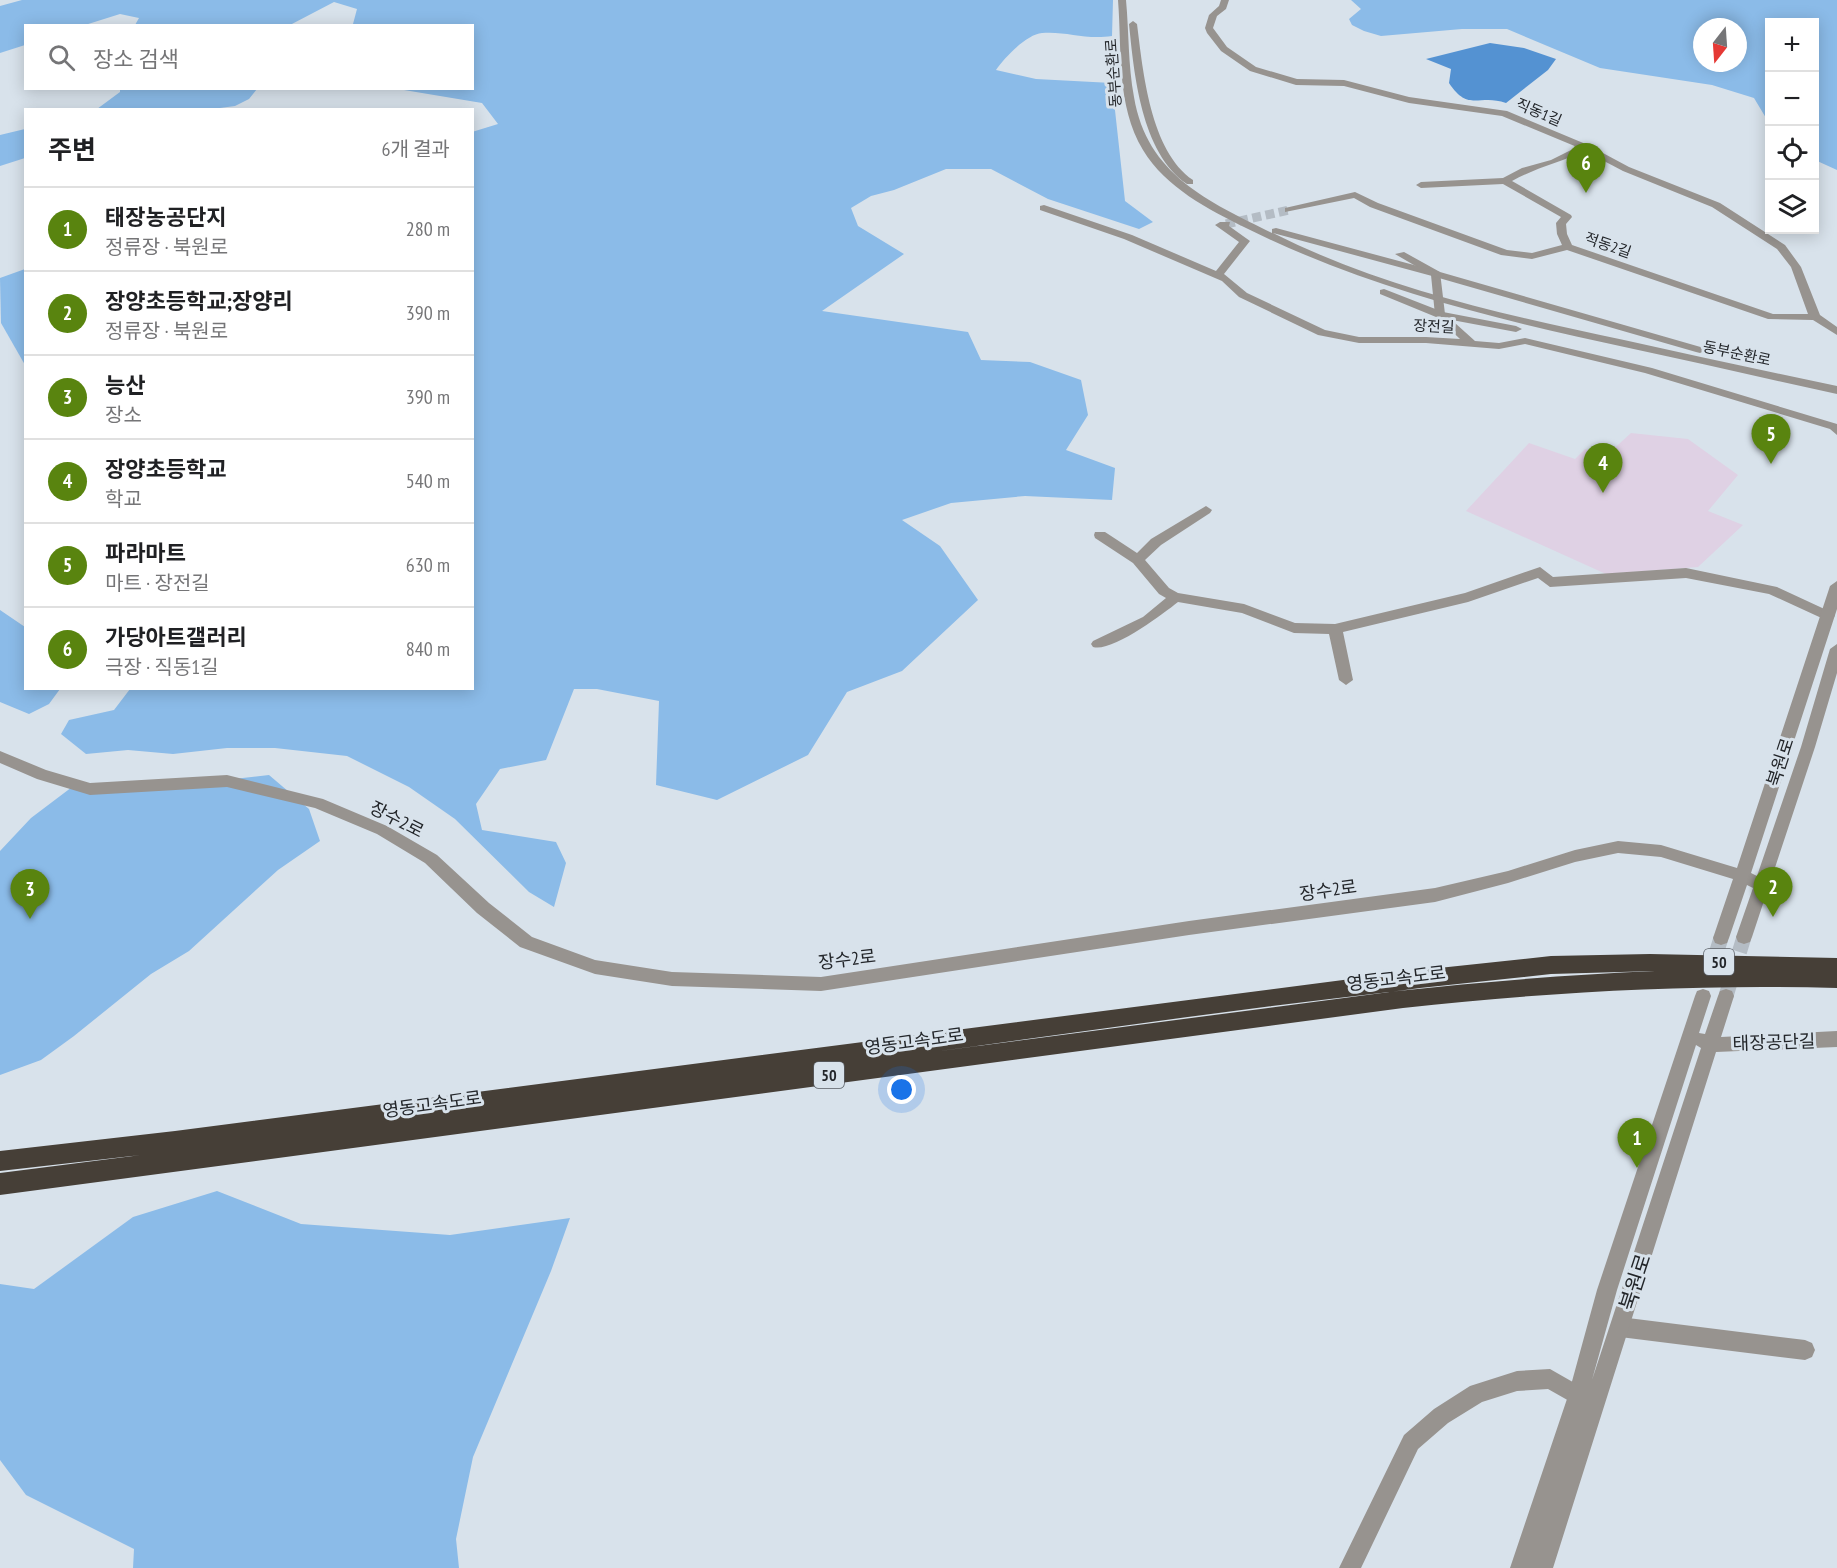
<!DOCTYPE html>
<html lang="ko">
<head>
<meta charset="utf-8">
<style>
  body { margin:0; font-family:"PT Sans Narrow","Noto Sans KR",sans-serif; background:#f6f6f6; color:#202124 }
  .controls { position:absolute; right:18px; top:18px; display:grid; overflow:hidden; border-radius:0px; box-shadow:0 3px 15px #0003 }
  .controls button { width:54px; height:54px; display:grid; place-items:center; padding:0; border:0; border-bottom:2px solid #e0e0e0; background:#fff; color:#202124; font:30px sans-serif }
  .compass { position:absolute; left:1693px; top:18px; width:54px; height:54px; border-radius:50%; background:#fff; box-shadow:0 3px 15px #0003; rotate:197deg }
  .you { position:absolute; left:902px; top:1090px; width:21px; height:21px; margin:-15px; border:4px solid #fff; border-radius:50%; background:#1a73e8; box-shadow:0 0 0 9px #1a73e833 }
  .badge { display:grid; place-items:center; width:39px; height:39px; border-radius:50%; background:#59840f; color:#fff; font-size:20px; font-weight:700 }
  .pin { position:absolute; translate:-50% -50px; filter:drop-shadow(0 2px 3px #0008) }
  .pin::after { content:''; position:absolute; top:32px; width:21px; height:18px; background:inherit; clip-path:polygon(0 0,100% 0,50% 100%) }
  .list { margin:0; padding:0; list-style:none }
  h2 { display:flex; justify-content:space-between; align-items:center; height:78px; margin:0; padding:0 24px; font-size:26px }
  h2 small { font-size:20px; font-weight:400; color:#757577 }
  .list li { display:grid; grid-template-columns:39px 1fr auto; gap:18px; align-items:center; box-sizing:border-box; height:84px; padding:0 24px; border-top:2px solid #e0e0e0 }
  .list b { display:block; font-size:22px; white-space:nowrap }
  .list p { margin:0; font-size:20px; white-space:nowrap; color:#757577 }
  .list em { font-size:20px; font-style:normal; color:#757577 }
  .icon { flex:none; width:33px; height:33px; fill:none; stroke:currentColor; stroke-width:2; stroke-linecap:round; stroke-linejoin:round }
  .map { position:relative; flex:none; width:1837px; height:1568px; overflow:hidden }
  .search { position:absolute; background:#fff; box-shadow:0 3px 15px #0003; left:24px; top:24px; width:450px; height:66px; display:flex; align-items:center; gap:15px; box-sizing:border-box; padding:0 21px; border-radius:0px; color:#757577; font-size:22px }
  .panel { position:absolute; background:#fff; box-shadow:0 3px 15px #0003; left:24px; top:108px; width:450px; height:582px; border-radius:0px }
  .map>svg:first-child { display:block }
  .education { fill:#dfd1e4 }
  .green { fill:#8bbbe8; fill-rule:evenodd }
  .water { fill:#5492d2 }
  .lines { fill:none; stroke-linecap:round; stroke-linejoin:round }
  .minor-tunnel { stroke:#b4bcc4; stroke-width:9; stroke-dasharray:9 4.5; stroke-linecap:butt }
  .tertiary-tunnel { stroke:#b4bcc4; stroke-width:15; stroke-dasharray:15 8; stroke-linecap:butt }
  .minor { fill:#97938f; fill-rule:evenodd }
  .tertiary { fill:#97938f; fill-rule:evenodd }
  .motorway { fill:#463f37; fill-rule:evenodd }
  .labels { text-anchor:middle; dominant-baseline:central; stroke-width:6; stroke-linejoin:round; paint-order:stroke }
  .far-street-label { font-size:15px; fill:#23262a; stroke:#d8e2eb }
  .shield { fill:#d8e2eb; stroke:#595e64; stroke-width:1.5 }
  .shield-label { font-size:16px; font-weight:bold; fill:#23262a }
  .street-label { font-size:18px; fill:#23262a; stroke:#d8e2eb }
  .near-street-label { font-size:21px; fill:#23262a; stroke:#d8e2eb }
</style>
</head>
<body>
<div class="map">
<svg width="1837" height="1568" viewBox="0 0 1837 1568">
  <rect width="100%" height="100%" fill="#d8e2eb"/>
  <!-- education -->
  <path class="education" d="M1631,433L1688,439L1738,475L1708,511L1743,525L1698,567L1606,574L1466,511L1529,443L1575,459L1585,449L1608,454Z"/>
  <!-- green -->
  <g class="green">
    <path d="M22,0H1113L1112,36C1085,40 1066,31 1042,33C1027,34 1004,58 996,70L1036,79L1112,83L1125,201L1153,222L1139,229L1048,199L991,169H946L894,190L871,196L851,208L858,226L904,254L822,311L968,332L981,360L1030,362L1081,380L1088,415L1066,450L1115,468L1112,500L1025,496L951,503L902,520L940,546L978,600L902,671L847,692L808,755L717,800L656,785L659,701L597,689H574L546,760L500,769L476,804L482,830L556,842L566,863L554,907L529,892L455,819L409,787L347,756L275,748H227L173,754L128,750L86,754L61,734L69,720L114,710L130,689L472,688V132L498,124L482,103L398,89L472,88V26L355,25L353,24L357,9L334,2L290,25H135L139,18L120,14L85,25L26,26L25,45L0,53V6Z"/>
    <path d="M1351,0H1837V170L1815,160L1814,22H1770L1769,123L1754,98L1712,85L1600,68L1507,29H1462L1381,36L1364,31L1352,25L1349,19L1361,9ZM1702,27H1738V63H1702Z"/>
    <path d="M120,89V88L257,89L249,99L235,106L205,110L97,109L120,92Z"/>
    <path d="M25,129V158L0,166V135Z"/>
    <path d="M25,269H26L25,365L1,323L0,278Z"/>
    <path d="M0,610L25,627L26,688L60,689L49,704L29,714L0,702Z"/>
    <path d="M269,775L309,809L320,841L278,870L189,951L151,974L74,1036L41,1060L0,1075V851L31,818L76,784L198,783Z"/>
    <path d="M217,1191L301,1224L450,1235L570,1218L551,1271L473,1457L456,1539L459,1568H133L134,1549L26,1495L0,1460V1284L34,1289L133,1217Z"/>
  </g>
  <!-- water -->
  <path class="water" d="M1490,43L1524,48L1556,59L1548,70L1506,103C1479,93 1469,113 1449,83L1451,69L1426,59Z"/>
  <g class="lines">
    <!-- minor-tunnel -->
    <path class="minor-tunnel" d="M1226,224L1289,210"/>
    <!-- tertiary-tunnel -->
    <g class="tertiary-tunnel">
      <path d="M1710,973L1721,938"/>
      <path d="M1726,996L1744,937"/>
    </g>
    <!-- minor -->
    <g class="minor">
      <path d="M1221,0H1229L1226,9L1217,16L1213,28L1227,47L1256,67L1297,79L1344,80L1409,97L1507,111L1588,145L1629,167L1720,203L1785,245L1801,267L1820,315L1837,327V335L1813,320L1768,319L1567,250L1532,259L1501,255L1370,207L1354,198L1285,212V208L1355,192L1378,203L1507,250L1532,253L1562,245L1557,234L1556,223L1561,217L1503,184L1421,188L1416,185L1421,182L1503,178L1522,168L1551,160L1577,147L1502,116L1409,103L1344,86L1296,85L1250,71L1221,51L1207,33L1205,28L1209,15L1219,6ZM1585,151L1623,171L1712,207L1777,249L1791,267L1808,314H1773L1572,245L1567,234L1566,224L1572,217L1571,215L1512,181C1535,168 1561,162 1585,151Z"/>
      <path d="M1044,205L1132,235L1216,271L1239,242L1215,225L1220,222H1230L1229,226L1250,241L1224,274L1247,293L1325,330L1359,337H1426L1460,339L1435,315L1431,275L1395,254L1404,252L1440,272L1445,314L1475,341L1499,343L1525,338L1652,368L1837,424V435L1830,429L1645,373L1525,344L1499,349L1426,343H1359L1318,335L1239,297L1222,281L1124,239L1040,210V206Z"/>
      <path d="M1206,506L1212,510L1210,513L1161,545L1145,560L1169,588L1178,593L1244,604L1295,623L1335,624L1465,593L1540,567L1553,577L1686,568L1777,587L1833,613L1835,616L1828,621L1769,594L1686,578L1550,587L1538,578L1468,602L1343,632L1353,680L1346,685L1339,680L1329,634L1294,633L1242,613L1178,602C1163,614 1111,653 1093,647L1091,644L1093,641L1143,617L1166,598L1159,594L1133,563L1095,538L1094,535L1095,532H1105L1137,553L1151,539Z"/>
      <path d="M1620,1317L1805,1340L1812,1343L1815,1350L1812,1357L1805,1360L1620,1337L1613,1334L1610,1327L1613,1320Z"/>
      <path d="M1550,1369L1585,1389L1588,1396L1585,1403L1578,1406L1548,1389L1517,1391L1482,1402L1448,1423L1418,1449L1361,1568H1339L1404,1435L1434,1409L1470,1386L1517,1371Z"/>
    </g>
    <!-- tertiary -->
    <g class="tertiary">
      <path d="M1118,0H1126C1129,32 1128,65 1134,97C1147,175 1208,201 1272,233V229L1276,228L1440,272L1704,348L1706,350L1700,353L1696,352L1432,276L1273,233C1382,288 1505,315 1624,340C1695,356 1766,371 1837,386V394C1768,379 1699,363 1629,348C1498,320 1367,288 1246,228C1208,209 1166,188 1143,150C1116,105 1122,50 1118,0Z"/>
      <path d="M1133,21L1137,24C1143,71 1150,151 1193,180V184H1187C1141,153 1134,73 1129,24Z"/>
      <path d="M1384,289L1443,312L1516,326L1522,329L1516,332L1436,317L1380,294V290Z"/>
      <path d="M1837,581V609L1751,873L1757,876L1801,747L1830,649L1837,644V673L1815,747L1752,937L1750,942L1744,944L1738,942L1736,937L1753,888L1747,885L1729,938L1727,943L1721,945L1715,943L1713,938L1733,879L1661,857L1618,853L1575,862L1508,883L1435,902L1189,935L821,991L672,986L595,974L520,947L477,913L425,863L377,834L315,808L227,787L90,795L37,779L0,763V751L46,770L90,783L227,775L323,799L387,826L437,855L489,903L532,937L595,960L672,972L821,977L1189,921L1435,888L1508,871L1575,850L1618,841L1661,845L1737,868L1830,586Z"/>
      <path d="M1703,989L1709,991L1711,996L1699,1033L1705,1034L1718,996L1720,991L1726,989L1732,991L1734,996L1721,1037L1837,1031V1047L1716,1052L1553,1568H1510L1568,1396L1597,1290L1695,996L1697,991ZM1696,1045L1701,1048L1592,1380L1617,1290Z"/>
    </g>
    <!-- motorway -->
    <path class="motorway" d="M1650,954L1837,958V988C1692,984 1548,992 1403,1008L0,1195V1173L141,1155L0,1171V1151L175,1131L1420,970L1551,956ZM1655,971C1413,981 1173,1020 932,1052L1420,988L1551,974Z"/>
  </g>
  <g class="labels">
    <!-- far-street labels -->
    <g class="far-street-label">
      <text transform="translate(1113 73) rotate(-94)">동부순환로</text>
      <text transform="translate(1539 112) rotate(23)">직동1길</text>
      <text transform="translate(1608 245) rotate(19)">적동2길</text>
      <text transform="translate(1434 326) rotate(3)">장전길</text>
      <text transform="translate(1737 353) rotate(12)">동부순환로</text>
    </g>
    <!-- shield labels -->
    <g class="shield">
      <rect x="1704" y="949" width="30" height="26" rx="4.5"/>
      <rect x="814" y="1062" width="30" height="26" rx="4.5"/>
    </g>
    <g class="shield-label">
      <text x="1719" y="962">50</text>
      <text x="829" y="1075">50</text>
    </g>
    <!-- street labels -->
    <g class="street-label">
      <text transform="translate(1780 762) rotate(-72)">북원로</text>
      <text transform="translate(397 819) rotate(27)">장수2로</text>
      <text transform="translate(1328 890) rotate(-8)">장수2로</text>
      <text transform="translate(847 959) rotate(-7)">장수2로</text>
      <text transform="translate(1396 978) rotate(-7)">영동고속도로</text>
      <text transform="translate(914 1041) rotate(-8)">영동고속도로</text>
      <text transform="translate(1774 1042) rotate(-2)">태장공단길</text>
      <text transform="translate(432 1104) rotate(-8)">영동고속도로</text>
    </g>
    <!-- near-street labels -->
    <g class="near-street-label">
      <text transform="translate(1635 1282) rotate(-72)">북원로</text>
    </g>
  </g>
</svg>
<div class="controls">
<button>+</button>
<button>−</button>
<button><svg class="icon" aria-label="locate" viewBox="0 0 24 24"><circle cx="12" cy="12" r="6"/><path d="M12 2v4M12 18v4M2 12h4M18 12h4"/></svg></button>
<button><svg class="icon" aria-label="layers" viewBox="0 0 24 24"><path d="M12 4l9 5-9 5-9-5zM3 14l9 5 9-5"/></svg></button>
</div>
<svg class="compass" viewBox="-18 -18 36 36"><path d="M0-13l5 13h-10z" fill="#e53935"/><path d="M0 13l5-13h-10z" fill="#757577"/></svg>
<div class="you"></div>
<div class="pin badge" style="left:1637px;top:1168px">1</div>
<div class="pin badge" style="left:1773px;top:917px">2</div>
<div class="pin badge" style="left:30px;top:919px">3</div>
<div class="pin badge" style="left:1603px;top:493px">4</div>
<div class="pin badge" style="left:1771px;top:464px">5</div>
<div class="pin badge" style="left:1586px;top:193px">6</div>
<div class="search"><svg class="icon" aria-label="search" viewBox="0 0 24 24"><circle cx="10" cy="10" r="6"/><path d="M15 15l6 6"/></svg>장소 검색</div>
<section class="panel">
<h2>주변<small>6개 결과</small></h2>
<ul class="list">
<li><span class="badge">1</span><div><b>태장농공단지</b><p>정류장 · 북원로</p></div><em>280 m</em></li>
<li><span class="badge">2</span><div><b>장양초등학교;장양리</b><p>정류장 · 북원로</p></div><em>390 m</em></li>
<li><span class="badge">3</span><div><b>능산</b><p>장소</p></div><em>390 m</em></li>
<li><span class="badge">4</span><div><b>장양초등학교</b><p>학교</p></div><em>540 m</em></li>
<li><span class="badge">5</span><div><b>파라마트</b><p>마트 · 장전길</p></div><em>630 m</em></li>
<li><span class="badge">6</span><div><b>가당아트갤러리</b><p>극장 · 직동1길</p></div><em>840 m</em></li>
</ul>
</section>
</div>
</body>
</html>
